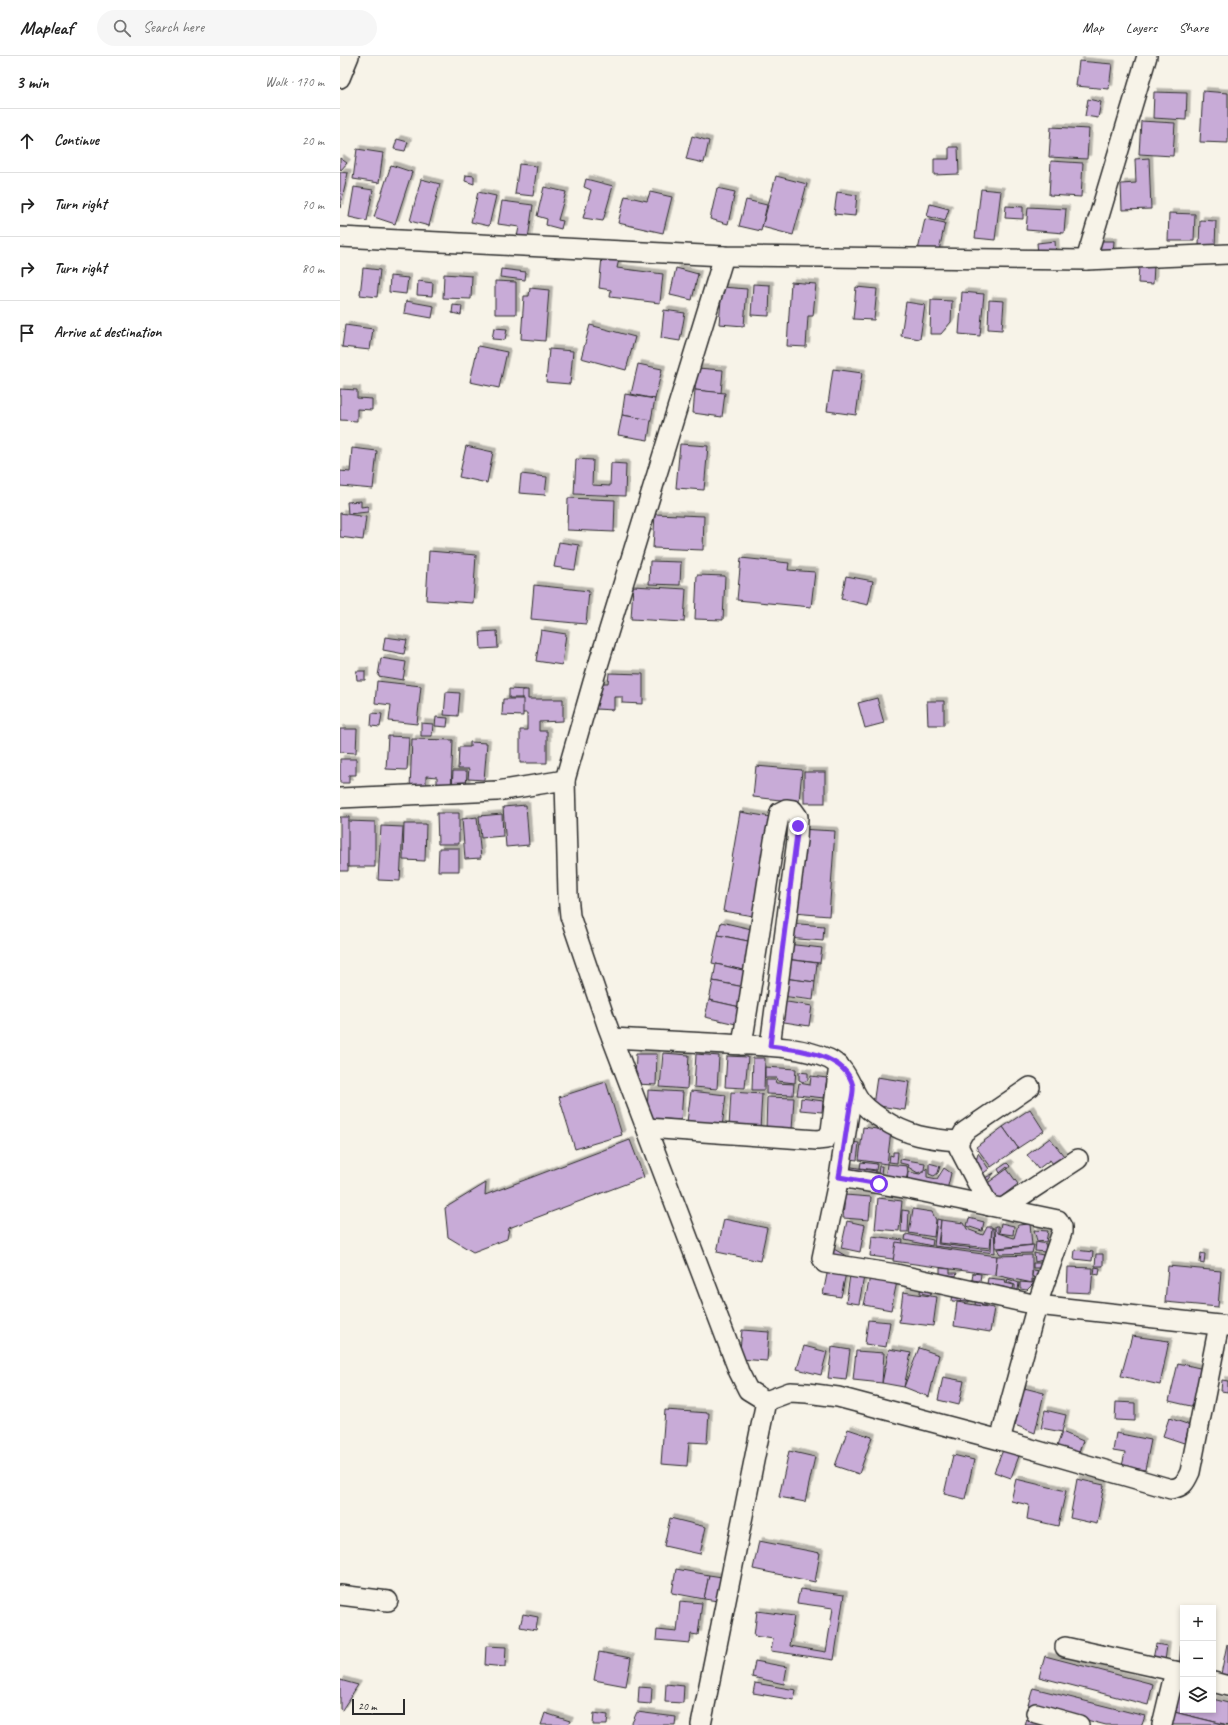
<!DOCTYPE html>
<html lang="en">
<head>
<meta charset="utf-8">
<style>
  body { margin:0; font-family:Caveat,sans-serif; background:#f6f6f6; color:#222 }
  .controls { position:absolute; right:12px; bottom:12px; display:grid; overflow:hidden; border-radius:0px; box-shadow:0 2px 6px #0003 }
  .controls button { width:36px; height:36px; display:grid; place-items:center; padding:0; border:0; border-bottom:1px solid #e0e0e0; background:#fff; color:#222; font:20px sans-serif }
  .scale { position:absolute; left:12px; bottom:10px; width:53px; box-sizing:border-box; padding-left:4px; border:2px solid #2b2b2b; border-top:0; font-size:11px; line-height:14px; white-space:nowrap; color:#2b2b2b; -webkit-text-stroke:3px #f7f3e8; paint-order:stroke }
  .stop { position:absolute; width:12px; height:12px; margin:-9px; border:3px solid #7c3aed; border-radius:50%; background:#fff }
  .stop.end { background:#7c3aed; border-color:#fff; box-shadow:0 1px 4px #0008 }
  .list { margin:0; padding:0; list-style:none }
  h2 { display:flex; justify-content:space-between; align-items:center; height:52px; margin:0; padding:0 16px; font-size:17px }
  h2 small { font-size:13px; font-weight:400; color:#767676 }
  .list li { display:grid; grid-template-columns:26px 1fr auto; gap:12px; align-items:center; box-sizing:border-box; height:64px; padding:0 16px; border-top:1px solid #e0e0e0 }
  .list b { display:block; font-size:15px; white-space:nowrap }
  .list em { font-size:13px; font-style:normal; color:#767676 }
  .icon { flex:none; width:22px; height:22px; fill:none; stroke:currentColor; stroke-width:2; stroke-linecap:round; stroke-linejoin:round }
  .map { position:relative; flex:none; width:888px; height:1669px; overflow:hidden }
  header { display:flex; align-items:center; gap:24px; box-sizing:border-box; height:56px; padding:0 20px; background:#fff; border-bottom:1px solid #e0e0e0 }
  header strong { font-size:19px }
  nav { display:flex; gap:22px; margin-inline-start:auto; font-size:14px }
  .search { width:280px; height:36px; background:#f6f6f6; display:flex; align-items:center; gap:10px; box-sizing:border-box; padding:0 14px; border-radius:22px; color:#767676; font-size:15px }
  main { display:flex }
  aside { flex:1; background:#fff }
  .map>svg:first-child { display:block }
  .building { fill:#c8abd7; stroke:#2b2b2b; filter:url(#shadow) }
  .lines { fill:none; stroke-linecap:round; stroke-linejoin:round }
  .street-casing { stroke:#2b2b2b; stroke-width:22 }
  .street { stroke:#f7f3e8; stroke-width:19 }
  .route { stroke:#7c3aed; stroke-width:5 }
</style>
</head>
<body>
<header>
<strong>Mapleaf</strong>
<div class="search"><svg class="icon" aria-label="search" viewBox="0 0 24 24"><circle cx="10" cy="10" r="6"/><path d="M15 15l6 6"/></svg>Search here</div>
<nav><a>Map</a><a>Layers</a><a>Share</a></nav>
</header>
<main>
<aside>
<h2>3 min<small>Walk · 170 m</small></h2>
<ul class="list">
<li><svg class="icon" aria-label="ahead" viewBox="0 0 24 24"><path d="M12 20V5M6 11l6-6 6 6"/></svg><div><b>Continue</b></div><em>20 m</em></li>
<li><svg class="icon" aria-label="right" viewBox="0 0 24 24"><path d="M7 20v-9h11M14 6l5 5-5 5"/></svg><div><b>Turn right</b></div><em>70 m</em></li>
<li><svg class="icon" aria-label="right" viewBox="0 0 24 24"><path d="M7 20v-9h11M14 6l5 5-5 5"/></svg><div><b>Turn right</b></div><em>80 m</em></li>
<li><svg class="icon" aria-label="arrive" viewBox="0 0 24 24"><path d="M6 21V4h12l-3 4 3 4H6"/></svg><div><b>Arrive at destination</b></div></li>
</ul>
</aside>
<div class="map">
<svg width="888" height="1669" viewBox="0 0 888 1669">
  <defs>
    <filter id="shadow"><feDropShadow dx="3.5" dy="-3.5" stdDeviation="0" flood-color="#0004"/></filter>
  </defs>
  <rect width="100%" height="100%" fill="#f7f3e8"/>
  <filter id="ink" filterUnits="userSpaceOnUse"><feTurbulence type="fractalNoise" baseFrequency=".025" numOctaves="2"/><feDisplacementMap in="SourceGraphic" scale="8" xChannelSelector="R" yChannelSelector="G"/><feConvolveMatrix kernelMatrix="1 2 1 2 8 2 1 2 1" color-interpolation-filters="sRGB"/></filter>
  <g filter="url(#ink)">
    <!-- building -->
    <g class="building">
      <path d="M739,5L772,8L769,33L736,30Z"/>
      <path d="M863,35L888,37V87L860,86Z"/>
      <path d="M814,36L847,37L846,64L813,62Z"/>
      <path d="M748,43L761,46L758,62L745,60Z"/>
      <path d="M801,65L835,67L833,100L799,98Z"/>
      <path d="M711,71L749,73L747,103L709,101Z"/>
      <path d="M352,80L369,85L364,107L346,103Z"/>
      <path d="M57,83L68,86L65,95L54,93Z"/>
      <path d="M609,91H618L619,118L594,119V103H609Z"/>
      <path d="M17,93L43,97L39,127L13,123Z"/>
      <path d="M0,102L7,107L1,114L0,113Z"/>
      <path d="M809,102L811,153L782,154L781,128L796,127L795,103Z"/>
      <path d="M711,105L743,107L741,141L709,139Z"/>
      <path d="M179,108L197,110L193,140L175,138Z"/>
      <path d="M51,109L72,116L55,168L34,161Z"/>
      <path d="M0,116L8,117L0,152Z"/>
      <path d="M126,119L134,120V128L125,125Z"/>
      <path d="M436,120L467,128L453,179L422,171Z"/>
      <path d="M81,123L100,128L89,170L70,165Z"/>
      <path d="M246,123L273,130L263,165L243,162L251,134L244,131Z"/>
      <path d="M14,131L33,134L27,165L9,161Z"/>
      <path d="M204,131L226,136L218,164L223,165L221,173L206,169L207,163L197,160Z"/>
      <path d="M377,132L395,136L388,168L370,163Z"/>
      <path d="M641,133L661,135L655,184L635,182Z"/>
      <path d="M138,136L156,140L149,170L131,166Z"/>
      <path d="M310,136L332,141L323,177L278,167L285,140L307,145Z"/>
      <path d="M497,136L517,139L515,160L494,158Z"/>
      <path d="M406,144L427,149L421,175L399,170Z"/>
      <path d="M162,145L193,149L188,183L177,181L179,171L158,168Z"/>
      <path d="M590,148L609,153L605,165L587,160Z"/>
      <path d="M666,150L683,151V163L665,162Z"/>
      <path d="M688,151L726,153L724,177L686,174Z"/>
      <path d="M829,157L855,158L854,185H828Z"/>
      <path d="M585,163L605,167L598,199L578,194Z"/>
      <path d="M860,164L876,165L875,190L859,189Z"/>
      <path d="M715,185L716,198L698,199L697,187Z"/>
      <path d="M757,185H774L773,198H756Z"/>
      <path d="M262,201L279,203L277,212L323,218L320,247L270,241L271,234L259,232Z"/>
      <path d="M799,209H814L813,228L798,227Z"/>
      <path d="M23,212L40,214L37,241L20,239Z"/>
      <path d="M336,212L358,218L352,244L330,239Z"/>
      <path d="M161,213L186,216L185,224L160,221Z"/>
      <path d="M104,218L132,220L131,243L103,242Z"/>
      <path d="M50,220L68,222L66,238L49,236Z"/>
      <path d="M78,225L93,227L92,240L77,239Z"/>
      <path d="M155,225L176,226V258H155Z"/>
      <path d="M451,226L476,228L473,260H468L466,291L447,290Z"/>
      <path d="M413,228L430,229L429,260L411,259Z"/>
      <path d="M382,231L407,233L404,270L379,268Z"/>
      <path d="M516,231L537,233L534,264L513,263Z"/>
      <path d="M190,232L209,234L205,285L181,283L184,240H189Z"/>
      <path d="M622,236L644,238L640,280L619,278Z"/>
      <path d="M591,244L612,245L611,266L601,278H590Z"/>
      <path d="M649,244L664,245L662,274L648,273Z"/>
      <path d="M66,245L94,250L92,262L64,257Z"/>
      <path d="M566,246L585,249L580,283L561,280Z"/>
      <path d="M113,249L122,250L121,259L112,257Z"/>
      <path d="M324,254L345,257L340,285L321,282Z"/>
      <path d="M5,269L33,273L30,294L2,291Z"/>
      <path d="M250,269L295,281L286,314L241,302Z"/>
      <path d="M154,272L167,273L165,284L152,283Z"/>
      <path d="M138,290L167,296L159,332L130,326Z"/>
      <path d="M209,293L233,295L230,328L206,326Z"/>
      <path d="M298,308L322,313L315,343L291,338Z"/>
      <path d="M357,312L383,314L381,337L355,334Z"/>
      <path d="M493,313L522,317L516,359L487,355Z"/>
      <path d="M0,333L17,334V342L32,343V354L17,353V365L0,364Z"/>
      <path d="M355,334L385,337L382,361L353,357Z"/>
      <path d="M285,338L315,343L311,364L282,359Z"/>
      <path d="M282,359L311,364L308,384L278,379Z"/>
      <path d="M340,388L368,390L364,434L336,432Z"/>
      <path d="M126,390L153,396L147,427L119,421Z"/>
      <path d="M12,392L37,395L33,433L0,430V415L10,416Z"/>
      <path d="M236,403L253,404L252,429L270,430L271,407L286,408L285,440L234,438Z"/>
      <path d="M181,418L207,421L205,439L179,437Z"/>
      <path d="M228,442L275,444L274,476L227,474Z"/>
      <path d="M21,445V451L28,450V456L8,458L7,446Z"/>
      <path d="M0,457L26,461L23,484L0,481Z"/>
      <path d="M315,458L364,460L363,494L313,492Z"/>
      <path d="M219,486L239,489L235,514L214,511Z"/>
      <path d="M89,495L136,499L133,547L86,544Z"/>
      <path d="M401,502L449,507L448,514L475,516L471,551L397,544Z"/>
      <path d="M310,505L341,506L340,529L309,528Z"/>
      <path d="M357,519L385,520L383,564L355,563Z"/>
      <path d="M506,520L533,525L528,549L501,543Z"/>
      <path d="M194,529L249,535L246,568L191,563Z"/>
      <path d="M293,530L346,533L344,566L291,563Z"/>
      <path d="M201,574L226,578L222,609L196,605Z"/>
      <path d="M157,575L158,592L141,593L140,576Z"/>
      <path d="M45,581L67,584L64,598L43,594Z"/>
      <path d="M41,602L66,606L63,624L38,620Z"/>
      <path d="M16,615H25V624H17Z"/>
      <path d="M269,617L303,618V648L282,647V641H274V654L255,653L256,627H268Z"/>
      <path d="M37,625L81,630L77,668L49,665L51,649L35,647Z"/>
      <path d="M169,633L186,634V642H169Z"/>
      <path d="M182,634H188V643H223V665L199,666V675H207V707H180V674H187V657H182Z"/>
      <path d="M106,636L120,637L118,660L104,659Z"/>
      <path d="M537,642L544,667L525,672L518,647Z"/>
      <path d="M163,643H183V660L162,659Z"/>
      <path d="M587,645H604V669H588Z"/>
      <path d="M32,657L42,658L40,671L31,670Z"/>
      <path d="M96,661L108,662L107,671L95,670Z"/>
      <path d="M81,667L93,668L92,680H81Z"/>
      <path d="M0,673H17L16,697L0,696Z"/>
      <path d="M48,680L69,681L67,714L46,713Z"/>
      <path d="M72,683L113,684L111,735L97,734V721L86,720V734L70,733Z"/>
      <path d="M130,686L147,687L144,724L128,723L129,713H118L119,691H130Z"/>
      <path d="M0,703H16V719H9V727H0Z"/>
      <path d="M416,710L462,714L459,746L413,741Z"/>
      <path d="M113,715H127L126,734L112,733Z"/>
      <rect x="464" y="716" width="21" height="31"/>
      <path d="M186,749L189,789L166,791L163,751Z"/>
      <path d="M400,756L437,762L419,861L383,855Z"/>
      <path d="M97,757H119V788H98Z"/>
      <path d="M162,758L163,780L141,782L139,760Z"/>
      <path d="M0,761H9L8,815H0Z"/>
      <path d="M137,761L141,802L125,803L122,763Z"/>
      <path d="M8,765L35,766V811H8Z"/>
      <path d="M64,768H86L85,805L63,804Z"/>
      <path d="M41,770L63,771L60,825L38,824Z"/>
      <path d="M459,773L495,775L489,860L453,857Z"/>
      <path d="M99,792H119V815H98Z"/>
      <path d="M381,866L416,874L413,886L378,879Z"/>
      <path d="M448,867L484,870L483,885L447,882Z"/>
      <path d="M378,879L413,886L407,915L372,907Z"/>
      <path d="M447,888L482,892L480,907L445,903Z"/>
      <path d="M445,903L477,907L475,926L443,922Z"/>
      <path d="M376,908L407,915L404,931L373,925Z"/>
      <path d="M443,922L475,926L473,944L441,940Z"/>
      <path d="M373,925L404,931L400,951L369,944Z"/>
      <path d="M369,944L400,951L396,968L365,961Z"/>
      <path d="M441,945L472,950L469,970L438,965Z"/>
      <path d="M323,997L349,999L347,1033L320,1031Z"/>
      <path d="M296,998H317L316,1029L295,1028Z"/>
      <path d="M356,998L379,1000L377,1033L354,1031Z"/>
      <path d="M387,1000L408,1001L405,1032L385,1031Z"/>
      <path d="M413,1002H425L424,1034H412Z"/>
      <path d="M425,1011L456,1013L455,1027L438,1025L437,1022H425Z"/>
      <path d="M459,1016L468,1017V1024L463,1026L459,1024Z"/>
      <path d="M471,1020L487,1022L484,1042L457,1039L459,1027L470,1029Z"/>
      <path d="M537,1021L569,1026L565,1054L533,1049Z"/>
      <path d="M426,1024H435L436,1027L454,1028L453,1039L426,1038Z"/>
      <path d="M266,1026L282,1079L235,1093L219,1041Z"/>
      <path d="M308,1034L343,1036L341,1064L307,1062Z"/>
      <path d="M351,1035L386,1039L382,1071L347,1066Z"/>
      <path d="M391,1036L422,1038L420,1073L389,1071Z"/>
      <path d="M427,1041L454,1042L452,1074L426,1073Z"/>
      <path d="M461,1042L483,1045L482,1056L460,1054Z"/>
      <path d="M690,1053L704,1075L678,1092L663,1071Z"/>
      <path d="M523,1071L551,1075L547,1108L519,1104Z"/>
      <path d="M663,1071L678,1092L651,1111L636,1091Z"/>
      <path d="M710,1082L727,1104L716,1112L710,1104L698,1113L687,1099Z"/>
      <path d="M290,1084L304,1121L169,1172L167,1183L133,1196L108,1181L105,1152L146,1127L145,1139Z"/>
      <path d="M512,1086L519,1087L517,1104L509,1103Z"/>
      <path d="M553,1096H558L557,1107L549,1106L550,1099L553,1100Z"/>
      <path d="M638,1097L649,1113L637,1122L636,1106Z"/>
      <path d="M560,1103L585,1107L584,1114L578,1117L568,1111L569,1109L560,1107Z"/>
      <path d="M521,1106L537,1108L536,1114L520,1112Z"/>
      <path d="M589,1107L600,1110L598,1117L594,1120L589,1118Z"/>
      <path d="M667,1107L670,1110L668,1113L667,1111L660,1117L658,1113Z"/>
      <path d="M547,1108L567,1110L568,1116L566,1124L545,1122Z"/>
      <path d="M506,1110L536,1115L535,1124L504,1119Z"/>
      <path d="M539,1110H542L540,1126L537,1125Z"/>
      <path d="M587,1112V1121L597,1123L604,1112L611,1117L607,1134L567,1127L568,1116L580,1118Z"/>
      <path d="M667,1113L678,1128L657,1144L645,1129Z"/>
      <path d="M654,1117L644,1129L638,1126Z"/>
      <path d="M505,1139L531,1141L529,1164L503,1162Z"/>
      <path d="M538,1142L562,1145L559,1175L535,1173Z"/>
      <path d="M573,1153L592,1156L596,1164L594,1181L569,1177Z"/>
      <path d="M562,1154L569,1155L568,1176H561Z"/>
      <path d="M629,1162L644,1166L642,1175L627,1170Z"/>
      <path d="M384,1163L427,1172L420,1205L377,1196Z"/>
      <path d="M597,1163L601,1164L598,1188L651,1194L652,1172H654L655,1197L594,1190Z"/>
      <path d="M601,1164L624,1167L627,1173L643,1179L647,1171H652L650,1192L599,1187Z"/>
      <path d="M507,1165L525,1169L520,1196L501,1192Z"/>
      <path d="M661,1167L674,1170L673,1179L659,1177Z"/>
      <path d="M690,1168L692,1189L656,1192L655,1170H658V1177L674,1182L678,1169Z"/>
      <path d="M694,1174L708,1175L706,1186L697,1185Z"/>
      <path d="M566,1178L593,1184L592,1190L565,1184Z"/>
      <path d="M532,1180L563,1184L560,1204L530,1200Z"/>
      <path d="M556,1186L657,1200L655,1219L553,1205Z"/>
      <path d="M696,1186L706,1188L705,1196L695,1195Z"/>
      <path d="M694,1189L692,1197L660,1198L657,1193Z"/>
      <path d="M494,1190V1193L506,1200V1204H491Z"/>
      <path d="M735,1194L753,1196L752,1205L734,1203Z"/>
      <path d="M694,1197L703,1199V1204L695,1206Z"/>
      <path d="M861,1197L865,1198L864,1208L860,1207Z"/>
      <path d="M756,1198H763V1210H755Z"/>
      <path d="M692,1199V1227L655,1219L657,1200Z"/>
      <path d="M693,1207H702L700,1212H693Z"/>
      <path d="M828,1210L881,1215L878,1251L825,1246Z"/>
      <path d="M728,1211L753,1212L751,1237L727,1236Z"/>
      <path d="M755,1211L760,1212L759,1219L754,1218Z"/>
      <path d="M600,1212L610,1213V1217H617L616,1220L600,1218Z"/>
      <path d="M488,1213L506,1217L501,1241L483,1238Z"/>
      <path d="M511,1213L525,1215L519,1248L506,1246Z"/>
      <path d="M693,1214L700,1215L698,1224L692,1220Z"/>
      <path d="M531,1216L558,1221L551,1254L524,1249Z"/>
      <path d="M633,1217L641,1218L640,1225L632,1224Z"/>
      <path d="M648,1222L666,1224L665,1227L674,1229L673,1233L647,1228Z"/>
      <path d="M668,1223L679,1227L678,1234H675V1229L667,1226Z"/>
      <path d="M693,1223L696,1225L687,1234L680,1233V1226L693,1227Z"/>
      <path d="M581,1229L593,1232L591,1239L580,1237Z"/>
      <path d="M563,1236L597,1241L593,1270L559,1266Z"/>
      <path d="M613,1236L630,1238L629,1246L612,1245Z"/>
      <path d="M636,1241L647,1242L646,1250L635,1249Z"/>
      <path d="M617,1246L654,1252L650,1276L614,1270Z"/>
      <path d="M528,1264L550,1266L546,1291L525,1288Z"/>
      <path d="M402,1274L429,1276L427,1305L399,1303Z"/>
      <path d="M792,1280L829,1285L820,1329L781,1320Z"/>
      <path d="M464,1290L487,1296L481,1319L457,1313Z"/>
      <path d="M492,1291L510,1294L506,1324L488,1322Z"/>
      <path d="M579,1292L599,1299L589,1341L564,1331Z"/>
      <path d="M549,1293L571,1297L564,1331L542,1327Z"/>
      <path d="M516,1295L544,1297L542,1327L513,1324Z"/>
      <path d="M838,1307L868,1314L859,1352L829,1345Z"/>
      <path d="M603,1321L624,1325L619,1349L598,1344Z"/>
      <path d="M882,1324L888,1325V1336L881,1335Z"/>
      <path d="M684,1332L704,1337L695,1377L675,1369Z"/>
      <path d="M776,1346L795,1347V1365L775,1364Z"/>
      <path d="M325,1354L369,1357L367,1387L349,1386L347,1410L321,1408Z"/>
      <path d="M705,1354L726,1359L722,1376L701,1372Z"/>
      <path d="M829,1362L850,1369L844,1387L823,1380Z"/>
      <path d="M508,1373L532,1381L519,1418L495,1410Z"/>
      <path d="M722,1376L743,1385L736,1404L715,1396Z"/>
      <path d="M776,1377L811,1384L805,1414L782,1410L785,1397L773,1395Z"/>
      <path d="M663,1394L679,1400L671,1422L654,1416Z"/>
      <path d="M449,1395L475,1401L465,1446L439,1441Z"/>
      <path d="M613,1399L634,1404L625,1443L604,1438Z"/>
      <path d="M676,1423L726,1435L718,1470L687,1463L689,1449L671,1445Z"/>
      <path d="M737,1423L764,1429L757,1468L730,1462Z"/>
      <path d="M330,1462L366,1471L360,1498L324,1490Z"/>
      <path d="M419,1485L480,1497L475,1526L413,1513Z"/>
      <path d="M336,1513L369,1519L364,1543L332,1537Z"/>
      <path d="M369,1519L382,1521L378,1545L364,1543Z"/>
      <path d="M460,1533L504,1539L494,1604L431,1595L433,1583L414,1580L417,1555L454,1560L450,1590L486,1596L493,1552L457,1547Z"/>
      <path d="M340,1545L362,1547L358,1579L351,1578L350,1587L316,1584L317,1574L337,1576Z"/>
      <path d="M183,1558L198,1561L196,1574L180,1571Z"/>
      <path d="M841,1587H843V1613H839Z"/>
      <path d="M816,1588L827,1590L825,1605L813,1603Z"/>
      <path d="M887,1588L888,1589V1625L880,1623Z"/>
      <path d="M146,1590L166,1591L165,1611L145,1609Z"/>
      <path d="M259,1596L291,1602L286,1630L254,1624Z"/>
      <path d="M705,1600L813,1628L808,1649L699,1621Z"/>
      <path d="M415,1605L447,1611L444,1628L412,1621Z"/>
      <path d="M0,1624L18,1629L2,1654L0,1653Z"/>
      <path d="M415,1627L456,1634L454,1644L413,1637Z"/>
      <path d="M326,1628L344,1630L343,1647L325,1646Z"/>
      <path d="M299,1631L312,1632L311,1648L298,1647Z"/>
      <path d="M693,1632L805,1660L802,1669H766L688,1649Z"/>
      <path d="M839,1635L843,1636V1654H873V1643L888,1647V1669L834,1656Z"/>
      <path d="M297,1656L336,1661L335,1669H291Z"/>
      <path d="M834,1656L887,1669H831Z"/>
      <path d="M205,1657L230,1665L228,1669H201Z"/>
      <path d="M254,1657L268,1659L267,1669H253Z"/>
      <path d="M687,1662L708,1669H685Z"/>
    </g>
    <g class="lines">
      <!-- street casing -->
      <g class="street-casing">
        <g id="street">
          <path d="M0,22L9,0"/>
          <path d="M0,181L384,200L746,204L888,198"/>
          <path d="M746,204L807,0"/>
          <path d="M225,724L253,626L384,200"/>
          <path d="M0,742L157,735L225,724L228,839L230,860L267,969L399,1316L408,1334L426,1345L361,1669"/>
          <path d="M272,982C310,984 349,986 387,988C421,990 457,989 489,1003C507,1012 509,1028 519,1043C525,1052 533,1057 542,1063C568,1080 588,1083 619,1085"/>
          <path d="M402,989L434,785L440,756L446,753L453,754L458,761L457,784L430,990"/>
          <path d="M307,1072L477,1084L486,1083L491,1075L499,1009"/>
          <path d="M499,1121L569,1133L718,1164L722,1171V1176L697,1249L556,1218L485,1207L482,1202Z"/>
          <path d="M499,1121L513,1031"/>
          <path d="M649,1150L619,1092V1085L624,1076L690,1031"/>
          <path d="M663,1152L738,1103"/>
          <path d="M426,1345L450,1336L467,1337L498,1341L660,1384L697,1249L888,1270"/>
          <path d="M660,1384L831,1433C843,1431 845,1427 850,1416L879,1269"/>
          <path d="M0,1539L48,1545"/>
          <path d="M725,1591L843,1617"/>
          <path d="M873,1626L888,1630"/>
          <path d="M696,1657L739,1669"/>
          <path d="M822,1669L835,1615"/>
        </g>
      </g>
      <!-- street -->
      <use href="#street" class="street"/>
    </g>
  </g>
  <g class="lines" filter="url(#ink)">
    <!-- route -->
    <path class="route" d="M458,770L430,990C456,993 506,998 513,1030C514,1036 511,1046 510,1051C506,1075 503,1098 499,1121L539,1128"/>
  </g>
</svg>
<div class="controls">
<button>+</button>
<button>−</button>
<button><svg class="icon" aria-label="layers" viewBox="0 0 24 24"><path d="M12 4l9 5-9 5-9-5zM3 14l9 5 9-5"/></svg></button>
</div>
<div class="scale">20 m</div>
<div class="stop" style="left:539px;top:1128px"></div>
<div class="stop end" style="left:458px;top:770px"></div>
</div>
</main>
</body>
</html>
